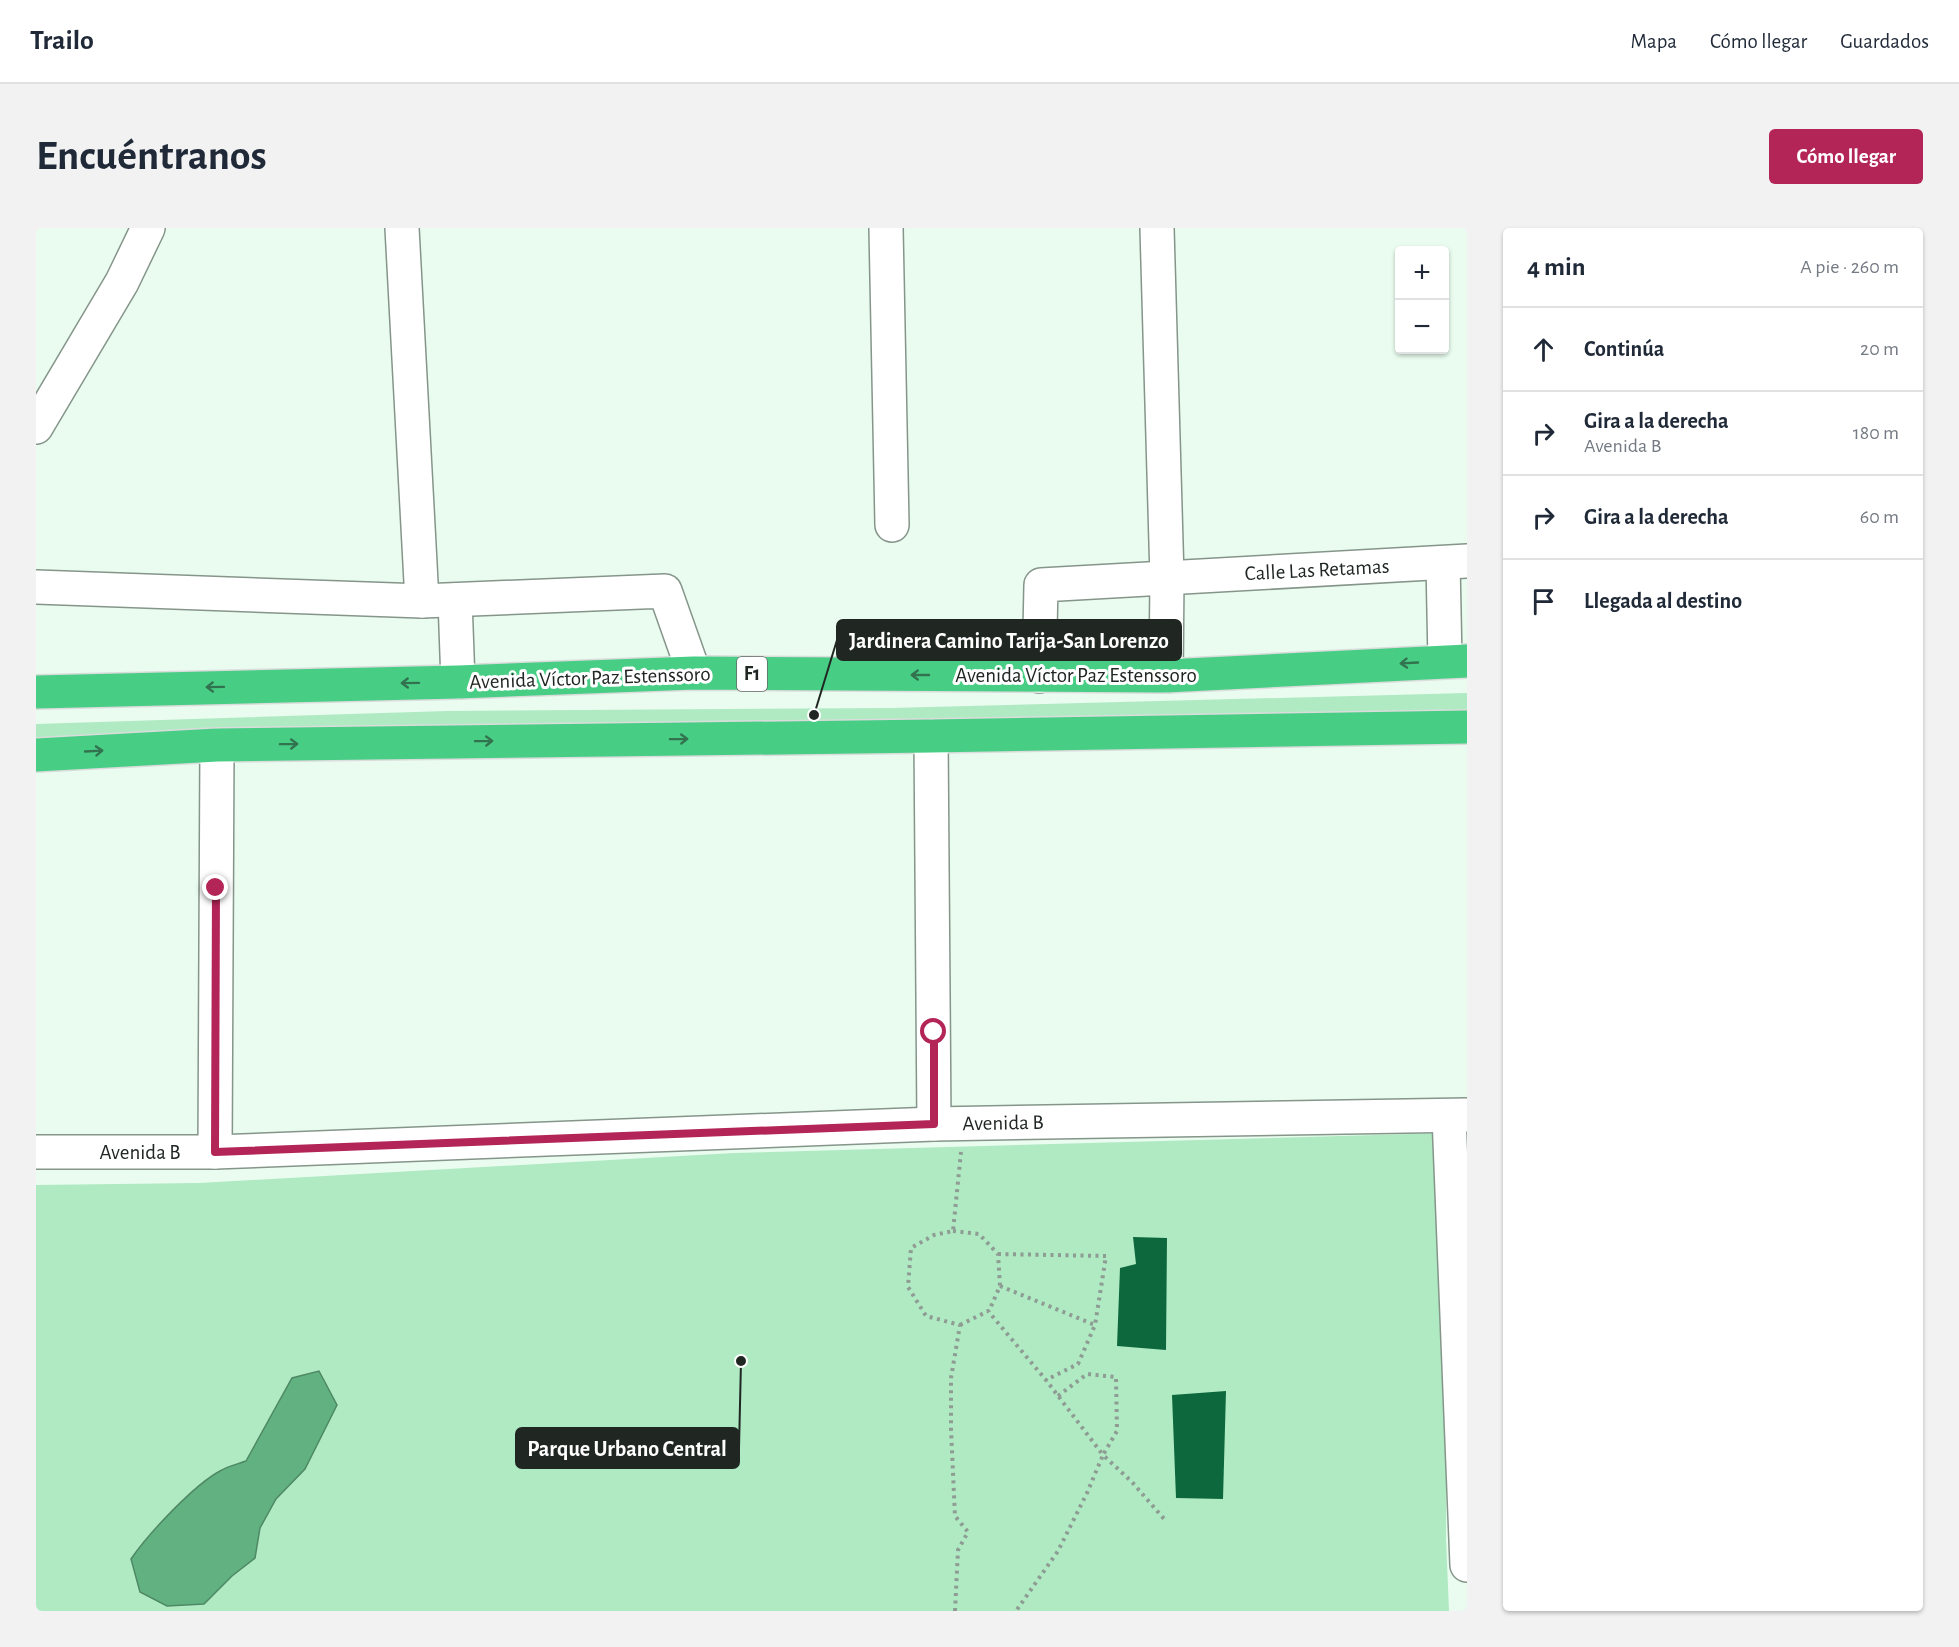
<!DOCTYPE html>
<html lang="es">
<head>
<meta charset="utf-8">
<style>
  body { margin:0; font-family:"Alegreya Sans",sans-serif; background:#f2f2f3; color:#1f2937 }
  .controls { position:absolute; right:18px; top:18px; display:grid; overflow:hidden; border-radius:6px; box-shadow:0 2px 4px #0004 }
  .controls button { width:54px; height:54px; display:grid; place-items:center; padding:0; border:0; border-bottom:2px solid #e0e1e3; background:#fff; color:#1f2937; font:30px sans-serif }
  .stop { position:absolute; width:18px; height:18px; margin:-14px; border:4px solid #b32457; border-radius:50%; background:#fff }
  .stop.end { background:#b32457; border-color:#fff; box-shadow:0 2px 6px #0008 }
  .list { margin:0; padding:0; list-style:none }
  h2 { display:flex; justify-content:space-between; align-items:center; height:78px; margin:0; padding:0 24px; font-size:26px }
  h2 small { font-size:20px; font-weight:400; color:#747a83 }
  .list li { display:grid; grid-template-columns:39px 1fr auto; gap:18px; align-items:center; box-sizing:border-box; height:84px; padding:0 24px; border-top:2px solid #e0e1e3 }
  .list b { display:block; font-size:22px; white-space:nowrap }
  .list p { margin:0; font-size:20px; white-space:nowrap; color:#747a83 }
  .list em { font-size:20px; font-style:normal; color:#747a83 }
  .icon { flex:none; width:33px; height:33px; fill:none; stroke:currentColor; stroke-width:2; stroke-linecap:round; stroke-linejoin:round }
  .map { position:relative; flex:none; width:1431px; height:1383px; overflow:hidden; border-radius:6px }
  header { display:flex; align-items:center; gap:36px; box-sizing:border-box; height:84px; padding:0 30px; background:#fff; border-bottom:2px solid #e0e1e3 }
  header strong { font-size:28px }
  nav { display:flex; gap:33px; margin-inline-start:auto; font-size:21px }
  .intro { display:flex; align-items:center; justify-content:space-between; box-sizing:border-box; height:144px; padding:0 36px }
  h1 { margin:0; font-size:42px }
  .button { padding:15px 27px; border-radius:6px; background:#b32457; color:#fff; font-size:21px; font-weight:700 }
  main { display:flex; gap:36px; padding:0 36px }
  aside { flex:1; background:#fff; border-radius:6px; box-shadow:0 2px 4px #0004 }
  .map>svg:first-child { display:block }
  .green { fill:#afeac3 }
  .water { fill:#62b281; stroke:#4e8865; stroke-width:1.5 }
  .building { fill:#0d693d }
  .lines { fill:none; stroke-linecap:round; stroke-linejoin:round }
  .minor-casing { stroke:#85958a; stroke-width:36 }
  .highway-casing { stroke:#dbdcdc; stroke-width:36 }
  .path { stroke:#8e9c93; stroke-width:4; stroke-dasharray:3 4.5; stroke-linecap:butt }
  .minor { stroke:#fff; stroke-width:33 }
  .highway { stroke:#48cd85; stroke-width:33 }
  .oneway { stroke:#32724f }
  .route { stroke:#b32457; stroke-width:8 }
  .labels { text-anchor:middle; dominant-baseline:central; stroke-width:6; stroke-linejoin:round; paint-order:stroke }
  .shield { fill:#fff; stroke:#636865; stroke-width:1.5 }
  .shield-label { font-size:20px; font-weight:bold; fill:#202723 }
  .street-label { font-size:21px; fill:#202723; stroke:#fff }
  .leader { fill:none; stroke:#202723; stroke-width:2 }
  .callout-dot { fill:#202723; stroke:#fff; stroke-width:2 }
  .callout { fill:#202723; stroke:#202723; stroke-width:2 }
  .callout-label { font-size:22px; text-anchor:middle; font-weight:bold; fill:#fff }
</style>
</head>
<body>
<header>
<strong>Trailo</strong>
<nav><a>Mapa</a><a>Cómo llegar</a><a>Guardados</a></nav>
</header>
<div class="intro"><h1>Encuéntranos</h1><a class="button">Cómo llegar</a></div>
<main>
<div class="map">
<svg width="1431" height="1383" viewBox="0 0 1431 1383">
  <rect width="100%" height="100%" fill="#e9fcef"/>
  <!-- green -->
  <g class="green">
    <path d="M1431,465V483L0,512V496L411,483L855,480Z"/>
    <path d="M1412,905L1410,1310L1413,1383H0V957L163,955L698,925Z"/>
  </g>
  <!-- water -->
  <path class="water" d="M283,1143L301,1177L269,1241L240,1271L224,1300L219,1330L196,1348L168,1376L131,1378L104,1364L95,1331C112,1306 158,1257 184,1243C192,1238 202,1236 210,1233L256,1150Z"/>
  <!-- building -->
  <g class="building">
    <path d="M1097,1009L1131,1010L1130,1122L1081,1118L1084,1040L1100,1036Z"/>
    <path d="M1190,1163L1187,1271L1140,1270L1136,1167Z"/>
  </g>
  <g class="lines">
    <!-- minor casing -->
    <g class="minor-casing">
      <g id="minor">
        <path d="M366,0L386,373"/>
        <path d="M850,0L856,297"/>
        <path d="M1121,0L1131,350L1130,448"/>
        <path d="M0,199L86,54L112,0"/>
        <path d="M1407,335L1409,433"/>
        <path d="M0,359L386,373L629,363L658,445"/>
        <path d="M419,372L422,454"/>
        <path d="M1003,448L1005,357L1431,333"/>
        <path d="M895,508L898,896"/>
        <path d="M1413,888L1431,1337"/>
        <path d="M0,924H179L898,896L1431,887"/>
        <path d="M179,924L181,517"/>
      </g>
    </g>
    <!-- highway casing -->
    <g class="highway-casing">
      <g id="highway">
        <path d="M0,464L422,454L658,445L1130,448L1431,433"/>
        <path d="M0,527L181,517L895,508L1431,499"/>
      </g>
    </g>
    <!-- path -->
    <g class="path">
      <path d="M917,1003L943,1006L962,1026L964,1058L953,1083"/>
      <path d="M962,1026L1070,1028L1059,1097"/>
      <path d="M964,1058L1059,1097L1042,1136L1010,1152"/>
      <path d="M924,1097L952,1083L1010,1152L1067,1227L1051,1265L1022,1323L980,1383"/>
      <path d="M1022,1168L1051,1146L1080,1149L1081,1203L1067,1227L1096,1254L1129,1292"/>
      <path d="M919,1383L922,1322L932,1304L919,1288L915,1201V1150L924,1097L890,1088L872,1059L875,1020L898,1007L917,1003L925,924"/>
    </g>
    <!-- minor -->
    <use href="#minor" class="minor"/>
    <!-- highway -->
    <use href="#highway" class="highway"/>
  </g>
  <!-- one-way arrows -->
  <defs><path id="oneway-shaft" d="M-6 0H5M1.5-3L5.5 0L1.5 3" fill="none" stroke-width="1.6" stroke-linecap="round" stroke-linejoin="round" transform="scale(1.5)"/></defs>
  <g class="oneway">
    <use href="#oneway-shaft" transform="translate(1373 435) rotate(177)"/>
    <use href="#oneway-shaft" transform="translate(884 447) rotate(-180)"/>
    <use href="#oneway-shaft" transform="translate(374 455) rotate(179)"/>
    <use href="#oneway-shaft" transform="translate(179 459) rotate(179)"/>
    <use href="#oneway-shaft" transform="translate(643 511) rotate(-1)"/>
    <use href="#oneway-shaft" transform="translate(448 513) rotate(-1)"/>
    <use href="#oneway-shaft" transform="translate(253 516) rotate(-1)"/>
    <use href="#oneway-shaft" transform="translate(58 523) rotate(-3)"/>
  </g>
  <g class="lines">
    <!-- route -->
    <path class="route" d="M180,660L179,924L898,896V804"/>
  </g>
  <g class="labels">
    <!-- shield labels -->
    <rect class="shield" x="701" y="429" width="30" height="34" rx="4.5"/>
    <g class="shield-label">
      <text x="716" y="446">F1</text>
    </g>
    <!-- street labels -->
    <g class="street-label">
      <text transform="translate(1281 342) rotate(-3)">Calle Las Retamas</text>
      <text x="1040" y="447">Avenida Víctor Paz Estenssoro</text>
      <text transform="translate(554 450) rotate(-2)">Avenida Víctor Paz Estenssoro</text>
      <text transform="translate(967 895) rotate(-1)">Avenida B</text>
      <text x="104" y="924">Avenida B</text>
    </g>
  </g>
  <!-- callouts -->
  <path class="leader" d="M778 487L801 412M705 1133L703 1220"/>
  <g class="callout-dot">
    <circle cx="778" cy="487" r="6"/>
    <circle cx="705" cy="1133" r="6"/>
  </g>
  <g class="callout">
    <rect x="801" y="392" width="344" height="40" rx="6"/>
    <rect x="480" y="1200" width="223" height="40" rx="6"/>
  </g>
  <g class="callout-label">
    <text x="973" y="420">Jardinera Camino Tarija-San Lorenzo</text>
    <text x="591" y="1228">Parque Urbano Central</text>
  </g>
</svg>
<div class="controls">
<button>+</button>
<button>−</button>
</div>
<div class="stop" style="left:898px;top:804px"></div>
<div class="stop end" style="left:180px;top:660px"></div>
</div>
<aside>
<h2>4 min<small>A pie · 260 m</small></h2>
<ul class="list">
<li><svg class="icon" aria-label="ahead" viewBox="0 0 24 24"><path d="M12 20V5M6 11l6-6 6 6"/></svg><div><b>Continúa</b></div><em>20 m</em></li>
<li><svg class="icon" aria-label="right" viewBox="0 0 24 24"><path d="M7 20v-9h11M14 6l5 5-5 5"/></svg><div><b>Gira a la derecha</b><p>Avenida B</p></div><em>180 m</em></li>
<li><svg class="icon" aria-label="right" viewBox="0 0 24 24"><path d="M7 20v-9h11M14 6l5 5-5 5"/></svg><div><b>Gira a la derecha</b></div><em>60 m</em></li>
<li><svg class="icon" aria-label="arrive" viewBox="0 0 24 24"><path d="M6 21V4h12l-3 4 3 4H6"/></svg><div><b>Llegada al destino</b></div></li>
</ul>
</aside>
</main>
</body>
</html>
